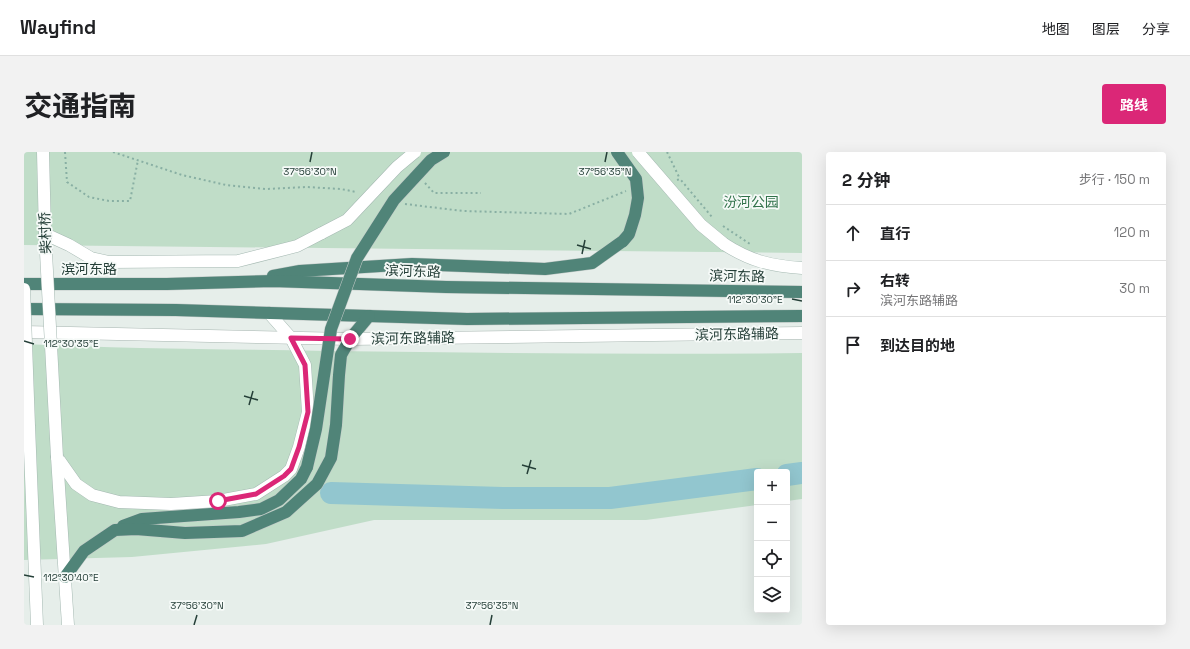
<!DOCTYPE html>
<html lang="zh">
<head>
<meta charset="utf-8">
<style>
  body { margin:0; font-family:"Space Grotesk","Noto Sans SC",sans-serif; background:#f2f2f2; color:#202124 }
  .controls { position:absolute; right:12px; bottom:12px; display:grid; overflow:hidden; border-radius:4px; box-shadow:0 4px 16px #0002 }
  .controls button { width:36px; height:36px; display:grid; place-items:center; padding:0; border:0; border-bottom:1px solid #e0e0e0; background:#fff; color:#202124; font:20px sans-serif }
  .stop { position:absolute; width:12px; height:12px; margin:-9px; border:3px solid #db2777; border-radius:50%; background:#fff }
  .stop.end { background:#db2777; border-color:#fff; box-shadow:0 1px 4px #0008 }
  .list { margin:0; padding:0; list-style:none }
  h2 { display:flex; justify-content:space-between; align-items:center; height:52px; margin:0; padding:0 16px; font-size:17px }
  h2 small { font-size:13px; font-weight:400; color:#757577 }
  .list li { display:grid; grid-template-columns:26px 1fr auto; gap:12px; align-items:center; box-sizing:border-box; height:56px; padding:0 16px; border-top:1px solid #e0e0e0 }
  .list b { display:block; font-size:15px; white-space:nowrap }
  .list p { margin:0; font-size:13px; white-space:nowrap; color:#757577 }
  .list em { font-size:13px; font-style:normal; color:#757577 }
  .icon { flex:none; width:22px; height:22px; fill:none; stroke:currentColor; stroke-width:2; stroke-linecap:round; stroke-linejoin:round }
  .map { position:relative; flex:none; width:778px; height:473px; overflow:hidden; border-radius:4px }
  header { display:flex; align-items:center; gap:24px; box-sizing:border-box; height:56px; padding:0 20px; background:#fff; border-bottom:1px solid #e0e0e0 }
  header strong { font-size:19px }
  nav { display:flex; gap:22px; margin-inline-start:auto; font-size:14px }
  .intro { display:flex; align-items:center; justify-content:space-between; box-sizing:border-box; height:96px; padding:0 24px }
  h1 { margin:0; font-size:28px }
  .button { padding:10px 18px; border-radius:4px; background:#db2777; color:#fff; font-size:14px; font-weight:700 }
  main { display:flex; gap:24px; padding:0 24px }
  aside { flex:1; background:#fff; border-radius:4px; box-shadow:0 4px 16px #0002 }
  .map>svg:first-child { display:block }
  .green { fill:#c0ddc8 }
  .lines { fill:none; stroke-linecap:round; stroke-linejoin:round }
  .river { stroke:#92c6cf; stroke-width:22 }
  .tertiary-casing { stroke:#a8b6b1; stroke-width:13 }
  .secondary-casing { stroke:#a5b9b2; stroke-width:13 }
  .trunk-casing { stroke:#c2c9c7; stroke-width:13 }
  .path { stroke:#88afa3; stroke-width:2; stroke-dasharray:2 3; stroke-linecap:butt }
  .tertiary { stroke:#fff; stroke-width:12 }
  .secondary { stroke:#fff; stroke-width:12 }
  .trunk { stroke:#508478; stroke-width:12 }
  .secondary-bridge-casing { stroke:#a5b9b2; stroke-width:13; stroke-linecap:butt }
  .trunk-bridge-casing { stroke:#c2c9c7; stroke-width:13; stroke-linecap:butt }
  .secondary-bridge { stroke:#fff; stroke-width:12 }
  .trunk-bridge { stroke:#508478; stroke-width:12 }
  .route { stroke:#db2777; stroke-width:5 }
  .ticks { fill:none; stroke:#253f38; stroke-width:1.5 }
  .labels { text-anchor:middle; dominant-baseline:central; stroke-width:3.5; stroke-linejoin:round; paint-order:stroke }
  .park-label { font-size:14px; fill:#32734b; stroke:#f6faf8 }
  .street-label { font-size:14px; fill:#253f38; stroke:#f6faf8 }
  .ticks-label { font-size:10px; text-anchor:middle; fill:#253f38; stroke:#f6faf8; stroke-width:3.5; stroke-linejoin:round; paint-order:stroke }
</style>
</head>
<body>
<header>
<strong>Wayfind</strong>
<nav><a>地图</a><a>图层</a><a>分享</a></nav>
</header>
<div class="intro"><h1>交通指南</h1><a class="button">路线</a></div>
<main>
<div class="map">
<svg width="778" height="473" viewBox="0 0 778 473">
  <rect width="100%" height="100%" fill="#e6eeea"/>
  <!-- green -->
  <g class="green">
    <path d="M0,0H778V101L0,93Z"/>
    <path d="M0,192C102,197 203,197 305,199C463,201 620,203 778,201V347L763,349V320H733V353L622,368H350L242,392L108,405L0,408Z"/>
  </g>
  <g class="lines">
    <!-- river -->
    <g class="river">
      <path d="M763,323L778,321"/>
      <path d="M307,341L479,346H586L733,327"/>
    </g>
    <!-- tertiary casing -->
    <g class="tertiary-casing">
      <path id="tertiary" d="M0,180L326,187L778,181"/>
    </g>
    <!-- secondary casing -->
    <g class="secondary-casing">
      <g id="secondary">
        <path d="M21,82L45,93L67,106L85,110L214,109L273,94L298,81"/>
        <path d="M700,92C726,109 747,114 778,116"/>
        <path d="M5,274L13,473"/>
        <path d="M33,305L52,332L68,343L95,350L147,352L194,349L232,342L260,324L267,317L275,295L284,260L281,213L267,186L245,161"/>
        <path d="M33,305L44,473"/>
      </g>
    </g>
    <!-- trunk casing -->
    <g class="trunk-casing">
      <g id="trunk">
        <path d="M249,124L276,119L388,112L521,117L568,111L599,89"/>
        <path d="M0,132H143L249,129L422,135L778,140"/>
        <path d="M0,157L152,158L443,167L778,164"/>
        <path d="M99,374L118,367L215,360L237,357L255,348L277,327L283,315"/>
        <path d="M41,425L60,399L91,378L112,377L161,381L218,379L262,360L293,332L307,306L312,273L315,223L317,203L326,187L345,164"/>
      </g>
    </g>
    <!-- path -->
    <g class="path">
      <path d="M41,0L43,30L65,45L85,49H106L114,8"/>
      <path d="M89,0L158,23L202,33L242,37L283,35L317,37L332,40"/>
      <path d="M643,0L656,27"/>
      <path d="M653,28L656,27L688,65"/>
      <path d="M401,31L410,41H457"/>
      <path d="M381,52L439,59L545,62L602,39"/>
      <path d="M699,74L726,92"/>
    </g>
    <!-- tertiary -->
    <use href="#tertiary" class="tertiary"/>
    <!-- secondary -->
    <use href="#secondary" class="secondary"/>
    <!-- trunk -->
    <use href="#trunk" class="trunk"/>
    <!-- secondary-bridge casing -->
    <g class="secondary-bridge-casing">
      <g id="secondary-bridge">
        <path d="M19,0L21,82L33,305"/>
        <path d="M614,0L677,73L700,92"/>
        <path d="M298,81L323,68L373,15L391,0"/>
        <path d="M0,137L5,274"/>
      </g>
    </g>
    <!-- trunk-bridge casing -->
    <g class="trunk-bridge-casing">
      <g id="trunk-bridge">
        <path d="M593,0L612,27L614,46L611,63L605,82L599,89"/>
        <path d="M283,315L292,277L307,177L333,106L370,48L407,8L420,0"/>
      </g>
    </g>
    <!-- secondary-bridge -->
    <use href="#secondary-bridge" class="secondary-bridge"/>
    <!-- trunk-bridge -->
    <use href="#trunk-bridge" class="trunk-bridge"/>
  </g>
  <g class="lines">
    <!-- route -->
    <path class="route" d="M194,349L232,342L260,324L267,317L275,295L284,260L281,213L267,186L326,187"/>
  </g>
  <!-- ticks -->
  <path class="ticks" d="M286,10L288,0M581,10L583,0M553,93L567,97M558,102L561,88M768,147L778,149M0,189L10,192M220,244L234,248M225,253L229,239M498,313L512,317M503,322L507,308M0,423L10,425M170,473L173,463M466,473L468,463"/>
  <g class="labels">
    <!-- park labels -->
    <g class="park-label">
      <text x="727" y="50">汾河公园</text>
    </g>
    <!-- street labels -->
    <g class="street-label">
      <text transform="translate(21 81) rotate(-92)">柴村桥</text>
      <text x="65" y="117">滨河东路</text>
      <text transform="translate(389 119) rotate(2)">滨河东路</text>
      <text transform="translate(713 124) rotate(1)">滨河东路</text>
      <text transform="translate(713 182) rotate(-1)">滨河东路辅路</text>
      <text transform="translate(389 186) rotate(-1)">滨河东路辅路</text>
    </g>
  </g>
  <g class="ticks-label">
    <text x="286" y="23">37°56'30"N</text>
    <text x="581" y="23">37°56'35"N</text>
    <text x="731" y="151">112°30'30"E</text>
    <text x="47" y="195">112°30'35"E</text>
    <text x="47" y="429">112°30'40"E</text>
    <text x="173" y="457">37°56'30"N</text>
    <text x="468" y="457">37°56'35"N</text>
  </g>
</svg>
<div class="controls">
<button>+</button>
<button>−</button>
<button><svg class="icon" aria-label="locate" viewBox="0 0 24 24"><circle cx="12" cy="12" r="6"/><path d="M12 2v4M12 18v4M2 12h4M18 12h4"/></svg></button>
<button><svg class="icon" aria-label="layers" viewBox="0 0 24 24"><path d="M12 4l9 5-9 5-9-5zM3 14l9 5 9-5"/></svg></button>
</div>
<div class="stop" style="left:194px;top:349px"></div>
<div class="stop end" style="left:326px;top:187px"></div>
</div>
<aside>
<h2>2 分钟<small>步行 · 150 m</small></h2>
<ul class="list">
<li><svg class="icon" aria-label="ahead" viewBox="0 0 24 24"><path d="M12 20V5M6 11l6-6 6 6"/></svg><div><b>直行</b></div><em>120 m</em></li>
<li><svg class="icon" aria-label="right" viewBox="0 0 24 24"><path d="M7 20v-9h11M14 6l5 5-5 5"/></svg><div><b>右转</b><p>滨河东路辅路</p></div><em>30 m</em></li>
<li><svg class="icon" aria-label="arrive" viewBox="0 0 24 24"><path d="M6 21V4h12l-3 4 3 4H6"/></svg><div><b>到达目的地</b></div></li>
</ul>
</aside>
</main>
</body>
</html>
